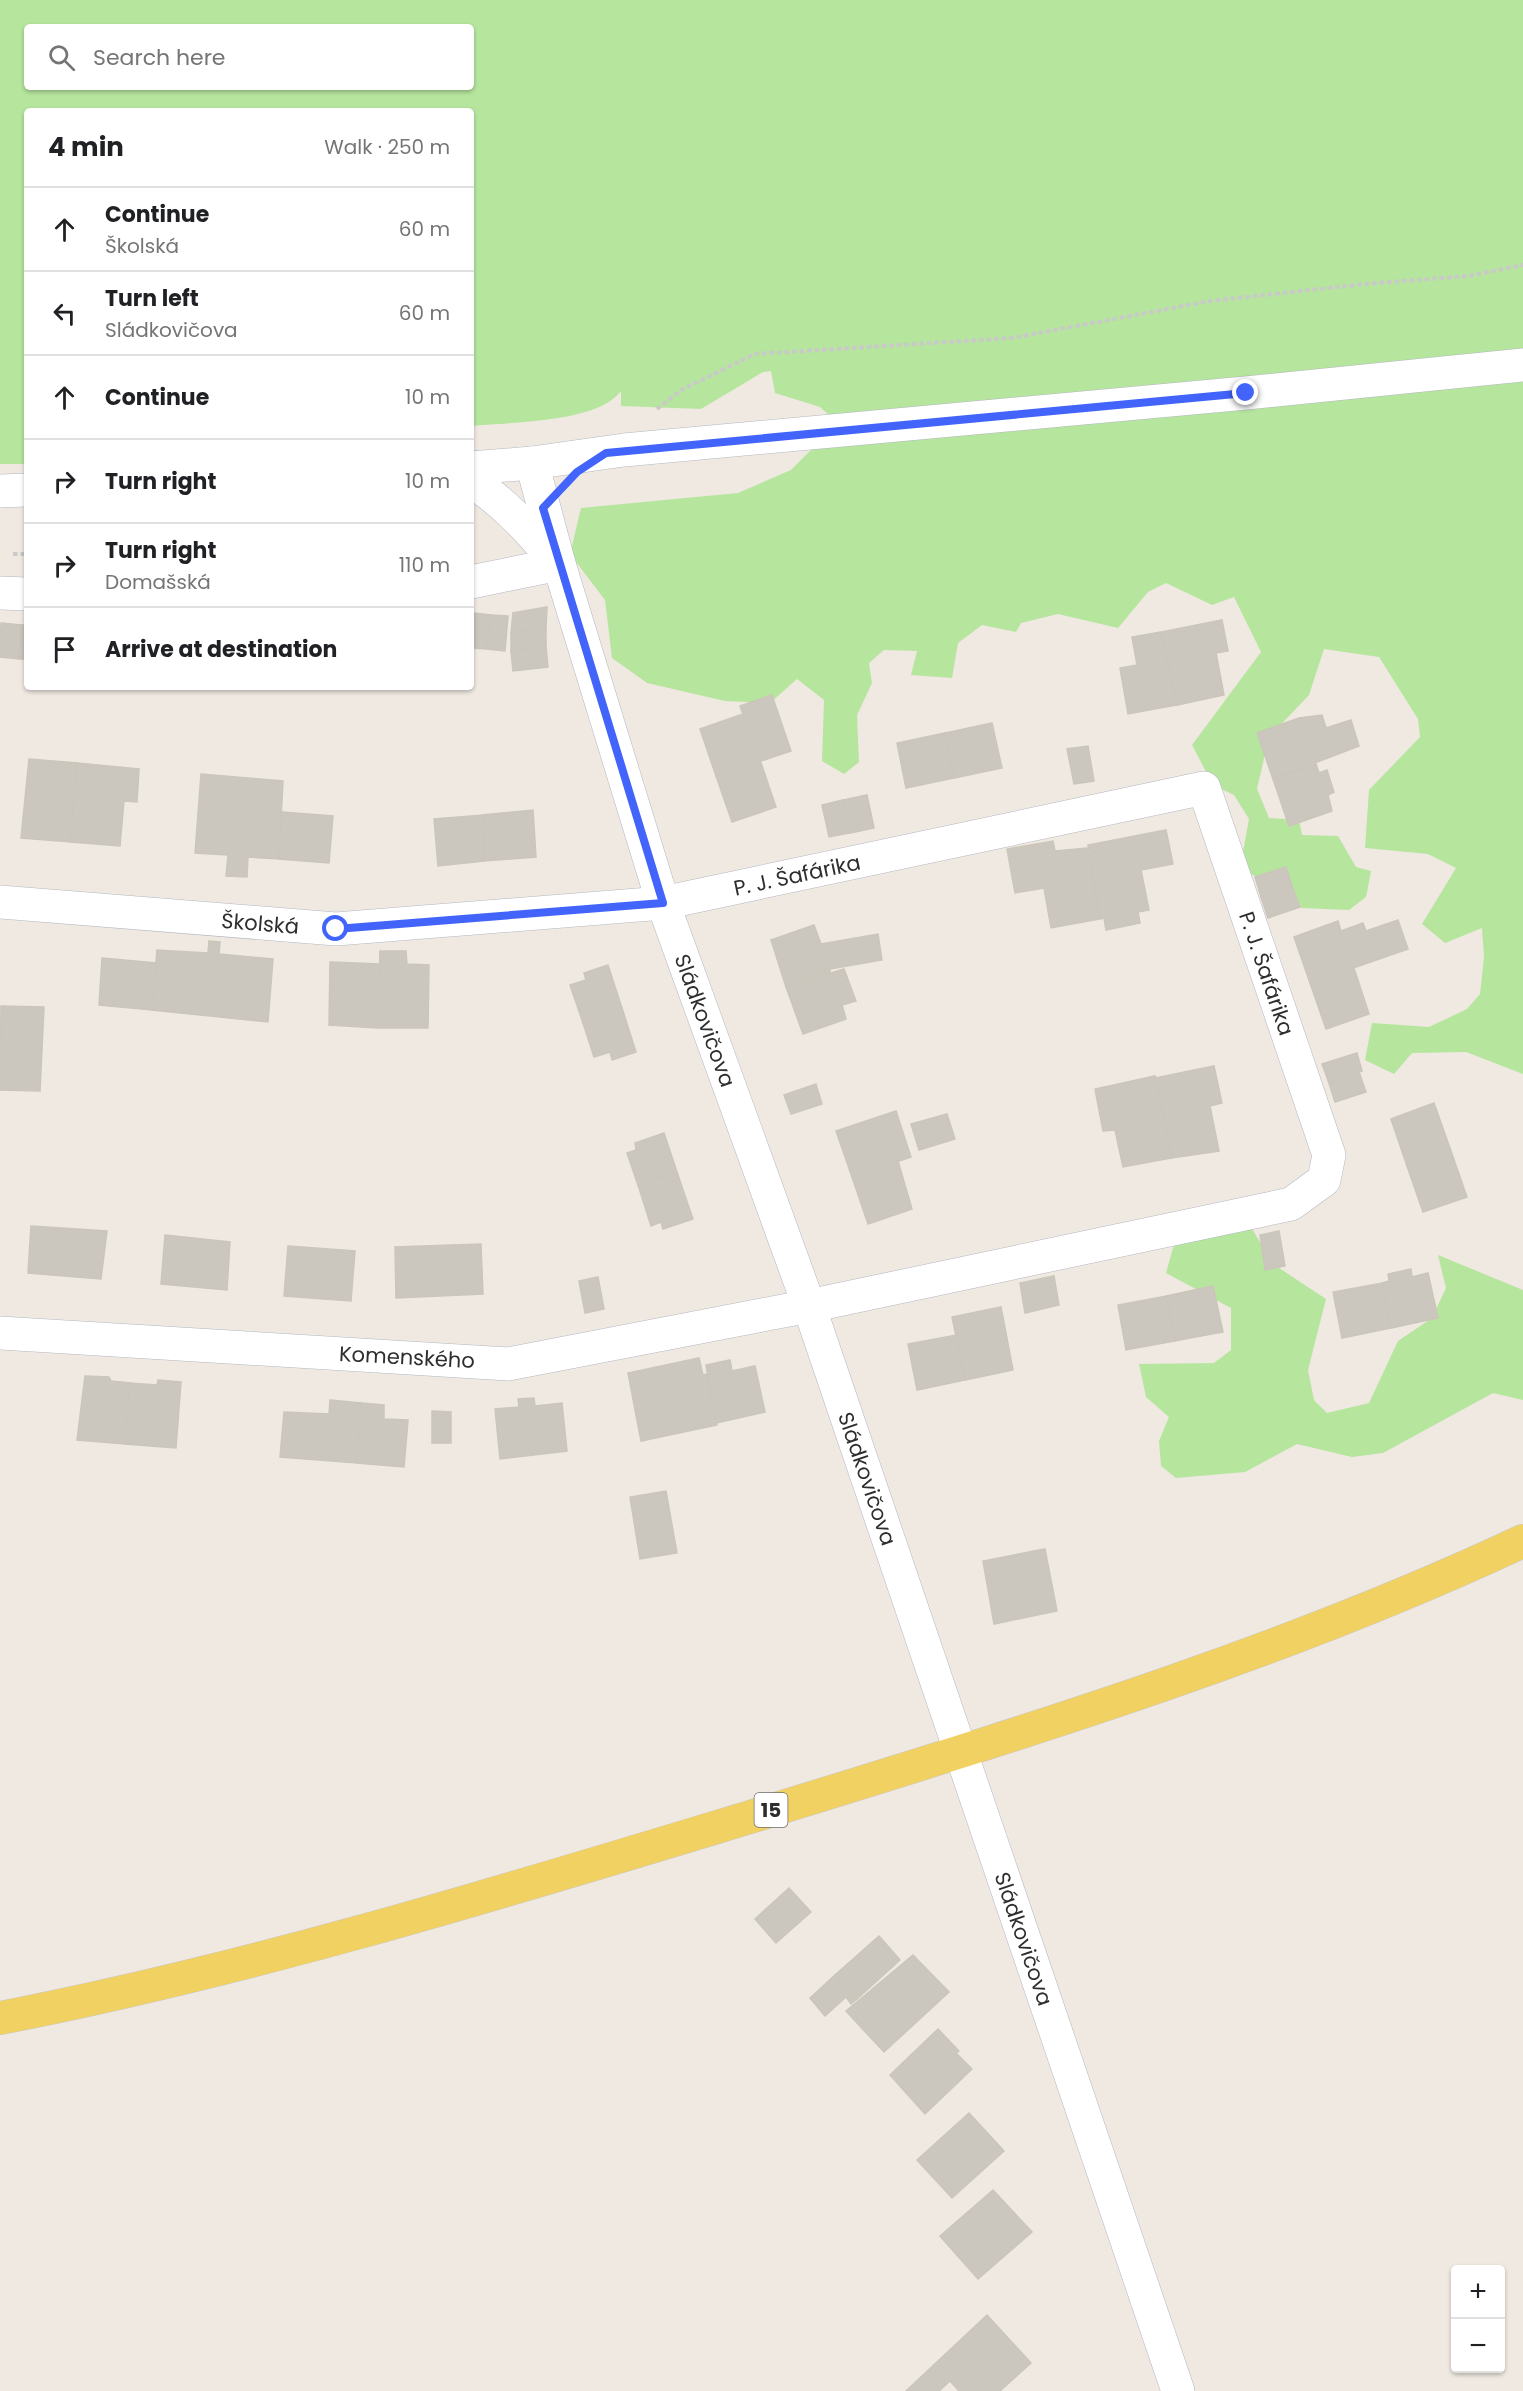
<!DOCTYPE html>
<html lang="en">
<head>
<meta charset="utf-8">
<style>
  body { margin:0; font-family:Poppins,sans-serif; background:#f6f6f6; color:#202124 }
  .controls { position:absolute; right:18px; bottom:18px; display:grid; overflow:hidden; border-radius:6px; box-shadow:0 2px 4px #0004 }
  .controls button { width:54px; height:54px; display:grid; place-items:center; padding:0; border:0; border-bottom:2px solid #e0e0e0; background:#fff; color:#202124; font:30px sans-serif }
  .stop { position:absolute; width:18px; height:18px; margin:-14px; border:4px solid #4264fb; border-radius:50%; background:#fff }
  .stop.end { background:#4264fb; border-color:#fff; box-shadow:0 2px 6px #0008 }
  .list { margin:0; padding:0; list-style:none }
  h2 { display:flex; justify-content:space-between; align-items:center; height:78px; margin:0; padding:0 24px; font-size:26px }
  h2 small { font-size:20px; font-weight:400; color:#757577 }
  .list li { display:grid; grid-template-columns:39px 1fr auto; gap:18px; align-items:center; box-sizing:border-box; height:84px; padding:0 24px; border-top:2px solid #e0e0e0 }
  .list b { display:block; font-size:22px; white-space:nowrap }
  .list p { margin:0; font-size:20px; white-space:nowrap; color:#757577 }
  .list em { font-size:20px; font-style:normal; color:#757577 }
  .icon { flex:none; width:33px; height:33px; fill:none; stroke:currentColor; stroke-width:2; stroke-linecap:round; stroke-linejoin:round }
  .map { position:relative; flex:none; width:1523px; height:2391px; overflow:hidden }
  .search { position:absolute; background:#fff; box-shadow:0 2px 4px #0004; left:24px; top:24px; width:450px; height:66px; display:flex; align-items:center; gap:15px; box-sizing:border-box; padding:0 21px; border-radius:6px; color:#757577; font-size:22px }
  .panel { position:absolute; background:#fff; box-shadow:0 2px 4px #0004; left:24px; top:108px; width:450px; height:582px; border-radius:6px }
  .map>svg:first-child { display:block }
  .green { fill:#b6e59e; fill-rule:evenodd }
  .building { fill:#cbc7bf; stroke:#cbc5ba; stroke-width:1.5 }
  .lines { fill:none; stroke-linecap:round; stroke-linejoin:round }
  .minor-casing { stroke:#b4b7c1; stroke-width:34 }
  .major-casing { stroke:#c9c9c9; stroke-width:34 }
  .path { stroke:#c9c9c9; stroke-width:4; stroke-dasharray:4.5 3; stroke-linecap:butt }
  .minor { stroke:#fff; stroke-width:33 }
  .major { stroke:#f2d163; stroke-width:33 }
  .route { stroke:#4264fb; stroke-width:8 }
  .labels { text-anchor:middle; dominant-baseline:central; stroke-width:5; stroke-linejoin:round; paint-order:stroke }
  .shield { fill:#fff; stroke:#6d6d6d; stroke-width:1.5 }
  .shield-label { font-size:20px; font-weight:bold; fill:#2e2e2e }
  .street-label { font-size:21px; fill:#2e2e2e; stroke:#fff }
</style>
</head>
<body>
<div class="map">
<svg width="1523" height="2391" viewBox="0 0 1523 2391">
  <rect width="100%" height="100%" fill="#efe9e1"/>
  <!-- green -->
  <g class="green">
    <path d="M0,0H1523V1074L1466,1052L1412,1053L1394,1074L1365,1060L1372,1023L1429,1027L1467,1009L1480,994L1484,957L1482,928L1445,943L1422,924L1456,868L1428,854L1365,848L1369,790L1420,737L1418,719L1379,657L1324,649L1309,695L1269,737L1257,789L1269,818L1299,820L1302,835L1338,836L1356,867L1371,871L1366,897L1349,910L1302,908L1250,873L1242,857L1249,819L1234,795L1213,785L1192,745L1261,652L1234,597L1212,605L1166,583L1148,592L1118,628L1058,614L1021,623L1016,632L982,625L958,643L952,678L911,675L917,651L884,650L869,663L872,683L857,715L859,762L844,774L822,761L824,700L797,679L770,703L725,701L647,683L612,658L605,600L570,554L581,508L738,493L791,470L838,423L820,407L775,393L771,371L763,372L701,409L621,406V391C598,423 509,422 471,426V111H27V464H0ZM27,27H471V87H27Z"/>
    <path d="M1251,1227L1273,1264L1326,1299L1308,1370L1314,1400L1327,1413L1369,1403L1398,1341L1432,1318L1446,1288L1438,1255L1523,1290V1400L1493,1393L1383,1453L1352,1457L1297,1444L1245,1472L1176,1478L1161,1466L1159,1441L1169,1417L1146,1397L1139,1364L1214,1363L1231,1350V1308L1166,1273L1175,1241Z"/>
  </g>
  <!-- building -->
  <g class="building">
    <path d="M547,607L546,627L511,633L513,613Z"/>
    <path d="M473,613L491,615L487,649L471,648Z"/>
    <path d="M491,615L508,616L505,651L487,649Z"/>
    <path d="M1222,620L1228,651L1216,653L1224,695L1177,705L1161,632Z"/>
    <path d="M1,623L21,625L19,659L0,657Z"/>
    <path d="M21,625H27V659H19Z"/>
    <path d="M546,627V646L511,651V633Z"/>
    <path d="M1160,632L1177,705L1128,714L1120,668L1137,665L1132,637Z"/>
    <path d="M546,646L548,667L513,671L511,651Z"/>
    <path d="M772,695L791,751L716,776L700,729L743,714L740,706Z"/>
    <path d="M1322,715L1326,728L1351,720L1359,746L1273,779L1257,733L1299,718Z"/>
    <path d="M992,723L1002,768L954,778L945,733Z"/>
    <path d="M945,733L954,778L906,788L897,743Z"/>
    <path d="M1088,746L1094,781L1074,784L1067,749Z"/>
    <path d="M29,759L77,763L71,842L21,838Z"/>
    <path d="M760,760L776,807L732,822L716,776Z"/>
    <path d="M77,763L139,769L137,802L124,801L120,846L71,842Z"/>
    <path d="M1316,764L1319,773L1327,770L1334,792L1328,795L1332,811L1289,826L1273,779Z"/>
    <path d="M201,774L283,781L279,859L248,857L247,877L226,876L228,855L195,853Z"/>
    <path d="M867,795L874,828L850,833L843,800Z"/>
    <path d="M843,800L850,833L829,837L822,805Z"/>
    <path d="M533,810L536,857L484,861L483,815Z"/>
    <path d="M282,812L333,816L329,863L279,859Z"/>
    <path d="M483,815L484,861L438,866L434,819Z"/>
    <path d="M1166,830L1173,864L1141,870L1149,910L1138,912L1140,923L1106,930L1104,918L1100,919L1088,845Z"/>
    <path d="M1053,841L1055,851L1087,848L1100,919L1051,928L1044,888L1015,893L1007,849Z"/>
    <path d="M1286,867L1292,886L1261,897L1255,877Z"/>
    <path d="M1292,886L1300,907L1268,918L1261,897Z"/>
    <path d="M1398,920L1408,949L1310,983L1294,937L1338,921L1341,931L1363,923L1366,931Z"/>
    <path d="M814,925L821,944L878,934L882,960L830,969V972L786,987L771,940Z"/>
    <path d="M209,941L220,942L219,954L273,959L268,1022L152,1010L157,950L208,953Z"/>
    <path d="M380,951H406L407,964L429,965L428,1028H378Z"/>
    <path d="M102,958L156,963L152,1010L99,1005Z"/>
    <path d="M330,962L380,964L378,1028L329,1025Z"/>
    <path d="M608,965L622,1008L583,1023L570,985L586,980L584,973Z"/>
    <path d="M1354,968L1369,1014L1326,1029L1310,983Z"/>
    <path d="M844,969L856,1001L842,1005L846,1019L803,1034L786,987Z"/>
    <path d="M1,1006L44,1007L40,1091L0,1090Z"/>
    <path d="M622,1008L636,1052L612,1060L610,1052L594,1057L583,1023Z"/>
    <path d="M1357,1053L1362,1071L1329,1083L1322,1064Z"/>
    <path d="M1214,1066L1222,1103L1210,1106L1219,1151L1172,1158L1155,1078Z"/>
    <path d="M1359,1072L1366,1092L1335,1102L1329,1083Z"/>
    <path d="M1155,1076L1172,1158L1123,1167L1115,1130L1103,1131L1095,1089Z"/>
    <path d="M816,1084L822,1104L791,1114L784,1095Z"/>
    <path d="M1434,1103L1451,1151L1407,1166L1391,1119Z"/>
    <path d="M896,1111L911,1157L852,1177L836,1131Z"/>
    <path d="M947,1114L955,1139L919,1150L911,1124Z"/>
    <path d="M664,1133L677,1172L638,1185L627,1153L636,1150L635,1143Z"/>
    <path d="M1451,1151L1467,1197L1423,1212L1407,1166Z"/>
    <path d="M898,1161L912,1209L868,1224L852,1177Z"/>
    <path d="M677,1172L693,1219L663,1229L661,1222L651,1226L638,1185Z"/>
    <path d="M31,1226L107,1231L101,1279L28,1273Z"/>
    <path d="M1279,1231L1285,1266L1265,1270L1260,1235Z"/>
    <path d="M165,1235L230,1242L227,1290L161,1284Z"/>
    <path d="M481,1244L483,1294L396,1298L395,1247Z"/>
    <path d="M288,1246L355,1251L351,1301L284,1296Z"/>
    <path d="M1411,1269L1412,1277L1428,1273L1438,1318L1391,1328L1382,1283L1389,1281L1388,1274Z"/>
    <path d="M1054,1276L1059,1305L1025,1313L1020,1283Z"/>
    <path d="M598,1277L604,1309L585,1313L579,1281Z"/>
    <path d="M1382,1283L1391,1328L1342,1338L1333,1292Z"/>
    <path d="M1213,1286L1223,1332L1175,1341L1166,1296Z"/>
    <path d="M1166,1296L1175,1341L1126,1350L1118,1305Z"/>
    <path d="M1001,1307L1013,1370L965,1380L952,1317Z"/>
    <path d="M956,1335L965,1380L917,1390L908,1344Z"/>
    <path d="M699,1358L703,1375L707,1374L717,1425L641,1441L628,1373Z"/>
    <path d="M730,1360L732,1371L755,1366L765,1412L716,1423L706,1365Z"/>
    <path d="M85,1376L109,1377L111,1381L130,1383L125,1444L77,1440Z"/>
    <path d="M158,1380L181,1382L176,1448L125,1444L130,1383L157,1385Z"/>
    <path d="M534,1398L535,1406L562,1403L567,1451L500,1459L495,1409L519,1407L518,1399Z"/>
    <path d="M330,1400L361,1403L357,1463L280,1457L284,1412L329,1414Z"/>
    <path d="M361,1403L384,1405V1419L408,1420L404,1467L357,1463Z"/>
    <path d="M432,1411L451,1412V1443H432Z"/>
    <path d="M666,1491L677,1553L640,1559L630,1497Z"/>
    <path d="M1045,1549L1057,1611L994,1624L983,1561Z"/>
    <path d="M789,1888L811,1912L776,1943L755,1919Z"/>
    <path d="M879,1936L900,1960L857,1999L835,1975Z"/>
    <path d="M913,1955L949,1992L884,2052L846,2011Z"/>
    <path d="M835,1975L857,1999L851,2004L846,1997L825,2016L810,1998Z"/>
    <path d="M938,2029L959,2051L956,2053L972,2069L925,2114L890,2075Z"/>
    <path d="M969,2113L1004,2151L952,2198L917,2160Z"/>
    <path d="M993,2190L1032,2232L978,2279L940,2236Z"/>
    <path d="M987,2315L1031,2363L1000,2391H959L950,2381L939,2391H906Z"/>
  </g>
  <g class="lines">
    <!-- minor casing -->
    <g class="minor-casing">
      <g id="minor">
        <path id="s1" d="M532,463L559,564L663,903L809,1306L1178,2391"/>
        <path d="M471,468L532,463L624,450L1246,393L1523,365"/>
        <path d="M471,481C503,501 529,530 554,559"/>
        <path d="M0,491L27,490"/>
        <path d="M471,582L559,564"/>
        <path d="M0,593L27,594"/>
        <path id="s2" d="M0,902L336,929L663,903L1204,788L1329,1155L1324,1180L1291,1204L809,1306L508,1364L0,1333"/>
      </g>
    </g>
    <!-- major casing -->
    <g class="major-casing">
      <path id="major" d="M0,2018C257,1968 509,1890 760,1814C1018,1734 1278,1656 1523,1541"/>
    </g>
    <!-- path -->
    <g class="path">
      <path d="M657,409L681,390L755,354L1012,338L1210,301L1365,284L1468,276L1523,265"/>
      <path d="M13,554H27"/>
    </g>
    <!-- minor -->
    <use href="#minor" class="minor"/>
    <!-- major -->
    <use href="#major" class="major"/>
  </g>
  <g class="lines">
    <!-- route -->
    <path class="route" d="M336,929L663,903L543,508L577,472L606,453L1246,393"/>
  </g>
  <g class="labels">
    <!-- shield labels -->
    <rect class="shield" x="754.5" y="1793" width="33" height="34" rx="4.5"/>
    <g class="shield-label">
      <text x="771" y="1810">15</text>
    </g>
    <!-- street labels -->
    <g class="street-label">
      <text stroke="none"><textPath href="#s2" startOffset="802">P. J. Šafárika</textPath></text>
      <text stroke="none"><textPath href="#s2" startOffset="261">Školská</textPath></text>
      <text stroke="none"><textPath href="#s2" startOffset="1414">P. J. Šafárika</textPath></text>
      <text stroke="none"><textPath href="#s1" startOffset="584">Sládkovičova</textPath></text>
      <text transform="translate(407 1357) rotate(3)">Komenského</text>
      <text stroke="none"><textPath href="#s1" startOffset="1070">Sládkovičova</textPath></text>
      <text stroke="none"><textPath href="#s1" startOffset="1556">Sládkovičova</textPath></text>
    </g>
  </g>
</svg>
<div class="controls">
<button>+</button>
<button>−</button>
</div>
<div class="stop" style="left:336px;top:929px"></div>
<div class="stop end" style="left:1246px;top:393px"></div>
<div class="search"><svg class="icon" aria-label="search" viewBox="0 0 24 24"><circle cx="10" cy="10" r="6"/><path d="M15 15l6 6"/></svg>Search here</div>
<section class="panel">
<h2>4 min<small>Walk · 250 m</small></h2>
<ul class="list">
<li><svg class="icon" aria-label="ahead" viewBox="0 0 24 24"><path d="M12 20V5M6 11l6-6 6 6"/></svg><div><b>Continue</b><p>Školská</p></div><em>60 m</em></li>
<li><svg class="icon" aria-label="left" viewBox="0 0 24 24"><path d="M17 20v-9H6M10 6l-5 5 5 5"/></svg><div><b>Turn left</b><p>Sládkovičova</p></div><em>60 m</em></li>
<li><svg class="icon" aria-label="ahead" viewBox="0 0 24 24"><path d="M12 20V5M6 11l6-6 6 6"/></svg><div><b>Continue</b></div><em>10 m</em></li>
<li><svg class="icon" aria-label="right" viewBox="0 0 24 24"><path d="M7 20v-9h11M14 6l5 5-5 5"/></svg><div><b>Turn right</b></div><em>10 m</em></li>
<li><svg class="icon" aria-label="right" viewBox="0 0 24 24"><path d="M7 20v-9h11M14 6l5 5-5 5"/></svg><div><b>Turn right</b><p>Domašská</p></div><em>110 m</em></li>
<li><svg class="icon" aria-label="arrive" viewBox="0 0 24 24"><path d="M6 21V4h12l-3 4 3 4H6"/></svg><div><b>Arrive at destination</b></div></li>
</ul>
</section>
</div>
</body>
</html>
